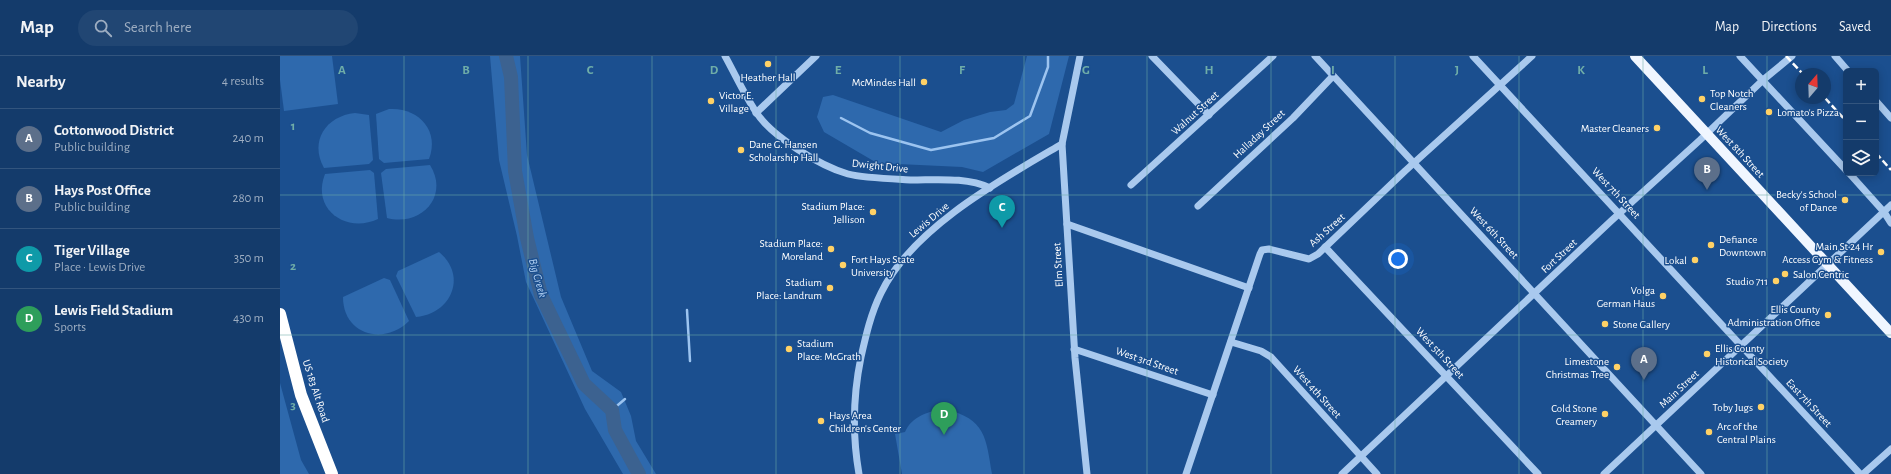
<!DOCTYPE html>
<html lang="en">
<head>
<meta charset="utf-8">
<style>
  body { margin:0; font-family:"Alegreya Sans",sans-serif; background:#214673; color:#f1f3f6 }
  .controls { position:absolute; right:12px; top:12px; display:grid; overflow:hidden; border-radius:6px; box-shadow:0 2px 10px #0003 }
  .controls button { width:36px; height:36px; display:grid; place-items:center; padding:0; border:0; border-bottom:1px solid #33557e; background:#143b6b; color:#f1f3f6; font:20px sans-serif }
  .compass { position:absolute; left:1515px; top:12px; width:36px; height:36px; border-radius:50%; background:#143b6b; box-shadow:0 2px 10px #0003; rotate:19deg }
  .you { position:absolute; left:1118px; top:203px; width:14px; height:14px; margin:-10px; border:3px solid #fff; border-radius:50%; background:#1a73e8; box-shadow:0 0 0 6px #1a73e833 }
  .badge { display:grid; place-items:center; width:26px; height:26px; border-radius:50%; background:#ffd166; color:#fff; font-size:13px; font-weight:700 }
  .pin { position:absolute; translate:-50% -33px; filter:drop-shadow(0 1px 2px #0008) }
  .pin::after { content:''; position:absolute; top:21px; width:14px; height:12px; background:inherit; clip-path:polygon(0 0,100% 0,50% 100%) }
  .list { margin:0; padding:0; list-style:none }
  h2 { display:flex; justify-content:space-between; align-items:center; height:52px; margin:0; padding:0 16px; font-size:17px }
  h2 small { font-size:13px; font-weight:400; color:#9dadc1 }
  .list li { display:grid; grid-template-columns:26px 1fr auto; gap:12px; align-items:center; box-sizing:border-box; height:60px; padding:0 16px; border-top:1px solid #33557e }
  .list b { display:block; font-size:15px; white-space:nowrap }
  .list p { margin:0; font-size:13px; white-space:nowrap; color:#9dadc1 }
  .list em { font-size:13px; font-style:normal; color:#9dadc1 }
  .icon { flex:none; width:22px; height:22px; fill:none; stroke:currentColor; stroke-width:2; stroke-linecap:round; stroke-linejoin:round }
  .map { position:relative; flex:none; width:1611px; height:418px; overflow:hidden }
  header { display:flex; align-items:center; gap:24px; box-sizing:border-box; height:56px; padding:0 20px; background:#143b6b; border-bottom:1px solid #33557e }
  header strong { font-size:19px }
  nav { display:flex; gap:22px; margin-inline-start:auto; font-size:14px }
  .search { width:280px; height:36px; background:#214673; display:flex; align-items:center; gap:10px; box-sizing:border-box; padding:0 14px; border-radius:22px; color:#9dadc1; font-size:15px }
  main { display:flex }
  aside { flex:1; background:#143b6b }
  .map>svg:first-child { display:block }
  .green { fill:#2e69ad }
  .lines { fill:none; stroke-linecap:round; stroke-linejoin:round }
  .stream { stroke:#9cc4f0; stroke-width:2.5 }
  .river { stroke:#3c6290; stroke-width:14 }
  .minor { stroke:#a9c9ee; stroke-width:7 }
  .major { stroke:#f0f6ff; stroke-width:10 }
  .highway { stroke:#fff; stroke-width:12 }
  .rail { stroke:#fff; stroke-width:2.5; stroke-dasharray:7 3; stroke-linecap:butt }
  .grid { fill:none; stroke:#6fada8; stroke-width:1; stroke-opacity:0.55 }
  .poi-dot { fill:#ffd166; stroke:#1b4f8f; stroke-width:1.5 }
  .labels { text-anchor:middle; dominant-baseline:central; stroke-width:3; stroke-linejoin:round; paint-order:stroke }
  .poi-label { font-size:11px; fill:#fff; stroke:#1b4f8f; text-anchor:end }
  .street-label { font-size:11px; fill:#fff; stroke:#1b4f8f }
  .water-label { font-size:12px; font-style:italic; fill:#b5d3f5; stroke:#1b4f8f }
  .grid-label { font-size:13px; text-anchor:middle; font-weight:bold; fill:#6fada8; stroke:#1b4f8f; stroke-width:3; stroke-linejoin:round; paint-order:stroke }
</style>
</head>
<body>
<header>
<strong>Map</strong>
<div class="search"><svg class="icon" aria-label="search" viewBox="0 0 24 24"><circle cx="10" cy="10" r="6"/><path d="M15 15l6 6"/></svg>Search here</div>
<nav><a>Map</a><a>Directions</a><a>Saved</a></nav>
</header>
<main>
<aside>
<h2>Nearby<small>4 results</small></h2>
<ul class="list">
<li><span class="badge" style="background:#5c6f8a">A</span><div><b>Cottonwood District</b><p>Public building</p></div><em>240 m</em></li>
<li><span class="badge" style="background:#5c6f8a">B</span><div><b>Hays Post Office</b><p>Public building</p></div><em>280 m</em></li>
<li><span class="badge" style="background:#0f9aa8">C</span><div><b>Tiger Village</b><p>Place · Lewis Drive</p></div><em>350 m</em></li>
<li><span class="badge" style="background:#2e9e5b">D</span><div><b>Lewis Field Stadium</b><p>Sports</p></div><em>430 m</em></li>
</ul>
</aside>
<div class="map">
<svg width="1611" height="418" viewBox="0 0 1611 418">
  <rect width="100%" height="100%" fill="#1b4f8f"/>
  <!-- green -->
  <g class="green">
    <path d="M0,0H52L58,48L4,55L0,24Z"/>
    <path d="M210,0H240L247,99L281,241L312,315L341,336L351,360L356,385L376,418H343L305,353L246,226L237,180L219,104Z"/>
    <path d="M747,0H789L769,78L703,116L682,111L597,107L544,76L537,61L543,41L553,39L661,76L684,64L710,56L726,54L734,48Z"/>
    <path d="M109,53C138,51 160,74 149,103L104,107L99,103L96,58Z"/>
    <path d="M75,57L89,59L93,104L89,108L44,112C29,85 46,60 75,57Z"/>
    <path d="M150,109C170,141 140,171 107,162L101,117L106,113Z"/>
    <path d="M90,114L94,117L98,163C66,178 31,153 45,118Z"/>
    <path d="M159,196C188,220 171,258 136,261L116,220L118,215Z"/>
    <path d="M104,222L110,224L129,265C104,290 63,279 63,241Z"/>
    <path d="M0,327L21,404L29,418H0Z"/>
    <path d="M665,353C706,363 706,382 712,418H622L615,378L625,376C632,360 649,355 665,353Z"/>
  </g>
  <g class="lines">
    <!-- stream -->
    <g class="stream">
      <path d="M561,62L590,77L651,94L714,82L750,60L768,11V0"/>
      <path d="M407,254L410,305"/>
      <path d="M332,354L345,343"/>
    </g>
    <!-- river -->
    <path class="river" d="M226,0L231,21L235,115L247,182L261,239L304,328L332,354L335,374L359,418"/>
    <!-- minor -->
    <g class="minor">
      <path d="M445,0C455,18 464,38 476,56C491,80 540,110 568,118C583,122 615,123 632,124C657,124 687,121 710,132"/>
      <path d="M800,0L782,88L795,302L807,418"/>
      <path d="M872,0L929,59"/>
      <path d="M1035,0L1421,418"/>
      <path d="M1193,0L1580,418"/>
      <path d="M1460,0L1566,114"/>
      <path d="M1555,0L1568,15"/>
      <path d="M1596,45L1611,62"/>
      <path d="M476,57L536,0"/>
      <path d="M1569,117L1604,156L1611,167"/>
      <path d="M851,129L993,0"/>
      <path d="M918,150L1013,62L1053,20"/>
      <path d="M787,168L969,232"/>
      <path d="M1045,191L1258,418"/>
      <path d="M951,286L981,295L991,301L1097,418"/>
      <path d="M794,293L933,339"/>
      <path d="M579,418C572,378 573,340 581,301C586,279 591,257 601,237C632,172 722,123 782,88"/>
      <path d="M906,418L980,198L982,194L989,193L1029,203L1038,198L1125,115L1252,0"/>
      <path d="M1062,418L1331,165L1420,84L1483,24L1512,0"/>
      <path d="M1324,418L1611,149"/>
      <path d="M1583,418L1611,393"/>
    </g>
    <!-- major -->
    <path class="major" d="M1355,0L1611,277"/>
    <!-- highway -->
    <path class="highway" d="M0,258L21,339L52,418"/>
    <!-- rail -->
    <g class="rail">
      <path d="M1506,0L1523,18"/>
      <path d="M1545,42L1566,65"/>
      <path d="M1596,97L1611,114"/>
    </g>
  </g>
  <!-- grid -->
  <path class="grid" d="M124,0V418M248,0V418M372,0V418M496,0V418M620,0V418M744,0V418M867,0V418M991,0V418M1115,0V418M1239,0V418M1363,0V418M1487,0V418M0,139H1611M0,279H1611"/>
  <!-- markers -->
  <g class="poi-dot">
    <circle cx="488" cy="8" r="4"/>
    <circle cx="644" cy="26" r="4"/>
    <circle cx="1422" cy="43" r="4"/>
    <circle cx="431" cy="45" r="4"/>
    <circle cx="1489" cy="56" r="4"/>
    <circle cx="1377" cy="72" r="4"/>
    <circle cx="461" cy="94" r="4"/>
    <circle cx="1565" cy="144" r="4"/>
    <circle cx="593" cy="156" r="4"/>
    <circle cx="1431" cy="189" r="4"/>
    <circle cx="551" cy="193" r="4"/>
    <circle cx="1601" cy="196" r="4"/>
    <circle cx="1415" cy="204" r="4"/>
    <circle cx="563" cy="209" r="4"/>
    <circle cx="1505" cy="218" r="4"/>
    <circle cx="1496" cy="225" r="4"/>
    <circle cx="550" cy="232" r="4"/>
    <circle cx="1383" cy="240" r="4"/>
    <circle cx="1548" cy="259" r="4"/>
    <circle cx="1325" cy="268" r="4"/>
    <circle cx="509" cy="293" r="4"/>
    <circle cx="1427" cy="298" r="4"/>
    <circle cx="1337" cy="311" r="4"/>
    <circle cx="1481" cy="351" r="4"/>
    <circle cx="1325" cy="358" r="4"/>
    <circle cx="541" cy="365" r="4"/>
    <circle cx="1429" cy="376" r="4"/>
  </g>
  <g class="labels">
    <!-- poi labels -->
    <g class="poi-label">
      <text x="488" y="21" text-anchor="middle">Heather Hall</text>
      <text x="636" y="26">McMindes Hall</text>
      <text x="1430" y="37" text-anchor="start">Top Notch<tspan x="1430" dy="13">Cleaners</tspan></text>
      <text x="439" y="39" text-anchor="start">Victor E.<tspan x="439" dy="13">Village</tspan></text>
      <text x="1497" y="56" text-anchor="start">Lomato's Pizza</text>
      <text x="1369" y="72">Master Cleaners</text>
      <text x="469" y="88" text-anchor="start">Dane G. Hansen<tspan x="469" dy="13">Scholarship Hall</tspan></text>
      <text x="1557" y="138">Becky's School<tspan x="1557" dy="13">of Dance</tspan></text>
      <text x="585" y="150">Stadium Place:<tspan x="585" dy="13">Jellison</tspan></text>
      <text x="1439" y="183" text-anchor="start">Defiance<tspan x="1439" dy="13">Downtown</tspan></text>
      <text x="543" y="187">Stadium Place:<tspan x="543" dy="13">Moreland</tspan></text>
      <text x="1593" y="190">Main St 24 Hr<tspan x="1593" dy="13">Access Gym &amp; Fitness</tspan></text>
      <text x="571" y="203" text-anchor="start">Fort Hays State<tspan x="571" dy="13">University</tspan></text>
      <text x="1407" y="204">Lokal</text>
      <text x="1513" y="218" text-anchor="start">Salon Centric</text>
      <text x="1488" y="225">Studio 711</text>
      <text x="542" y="226">Stadium<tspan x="542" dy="13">Place: Landrum</tspan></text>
      <text x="1375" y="234">Volga<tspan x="1375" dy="13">German Haus</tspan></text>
      <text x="1540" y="253">Ellis County<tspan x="1540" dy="13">Administration Office</tspan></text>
      <text x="1333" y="268" text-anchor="start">Stone Gallery</text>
      <text x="517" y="287" text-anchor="start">Stadium<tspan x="517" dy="13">Place: McGrath</tspan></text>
      <text x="1435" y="292" text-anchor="start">Ellis County<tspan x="1435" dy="13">Historical Society</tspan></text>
      <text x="1329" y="305">Limestone<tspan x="1329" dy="13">Christmas Tree</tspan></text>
      <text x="1473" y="351">Toby Jugs</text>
      <text x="1317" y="352">Cold Stone<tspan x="1317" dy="13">Creamery</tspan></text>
      <text x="549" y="359" text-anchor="start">Hays Area<tspan x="549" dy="13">Children's Center</tspan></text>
      <text x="1437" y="370" text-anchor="start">Arc of the<tspan x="1437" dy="13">Central Plains</tspan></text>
    </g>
    <!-- street labels -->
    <g class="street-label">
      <text transform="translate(915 57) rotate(-42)">Walnut Street</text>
      <text transform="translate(979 78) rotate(-43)">Halladay Street</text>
      <text transform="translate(1460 96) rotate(47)">West 8th Street</text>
      <text transform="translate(600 110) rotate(6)">Dwight Drive</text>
      <text transform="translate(1336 137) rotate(47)">West 7th Street</text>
      <text transform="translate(649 164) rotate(-40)">Lewis Drive</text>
      <text transform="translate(1047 174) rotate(-42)">Ash Street</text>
      <text transform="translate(1214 177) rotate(47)">West 6th Street</text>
      <text transform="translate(1279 200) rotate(-43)">Fort Street</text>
      <text transform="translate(778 209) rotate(-93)">Elm Street</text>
      <text transform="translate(1160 297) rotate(47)">West 5th Street</text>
      <text transform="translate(867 305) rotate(19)">West 3rd Street</text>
      <text transform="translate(1399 333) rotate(-43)">Main Street</text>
      <text transform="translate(36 335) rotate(72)">US 183 Alt Road</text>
      <text transform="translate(1037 336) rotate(48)">West 4th Street</text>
      <text transform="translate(1529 347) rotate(47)">East 7th Street</text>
    </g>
    <!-- water labels -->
    <g class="water-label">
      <text transform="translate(258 222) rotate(74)">Big Creek</text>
    </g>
  </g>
  <g class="grid-label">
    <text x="62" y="18">A</text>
    <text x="186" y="18">B</text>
    <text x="310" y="18">C</text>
    <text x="434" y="18">D</text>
    <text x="558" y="18">E</text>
    <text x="682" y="18">F</text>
    <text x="806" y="18">G</text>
    <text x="929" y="18">H</text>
    <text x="1053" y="18">I</text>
    <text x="1177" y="18">J</text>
    <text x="1301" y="18">K</text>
    <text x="1425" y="18">L</text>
    <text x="13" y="74">1</text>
    <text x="13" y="214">2</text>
    <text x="13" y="353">3</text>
  </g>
</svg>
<div class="controls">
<button>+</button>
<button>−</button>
<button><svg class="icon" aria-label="layers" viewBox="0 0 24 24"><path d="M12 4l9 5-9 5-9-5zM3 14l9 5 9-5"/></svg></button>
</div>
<svg class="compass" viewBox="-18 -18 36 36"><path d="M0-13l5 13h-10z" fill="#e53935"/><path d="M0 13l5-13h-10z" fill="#9dadc1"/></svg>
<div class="you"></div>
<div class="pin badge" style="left:1364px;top:324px;background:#5c6f8a">A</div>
<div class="pin badge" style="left:1427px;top:134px;background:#5c6f8a">B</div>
<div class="pin badge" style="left:722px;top:172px;background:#0f9aa8">C</div>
<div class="pin badge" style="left:664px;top:379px;background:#2e9e5b">D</div>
</div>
</main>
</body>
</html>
